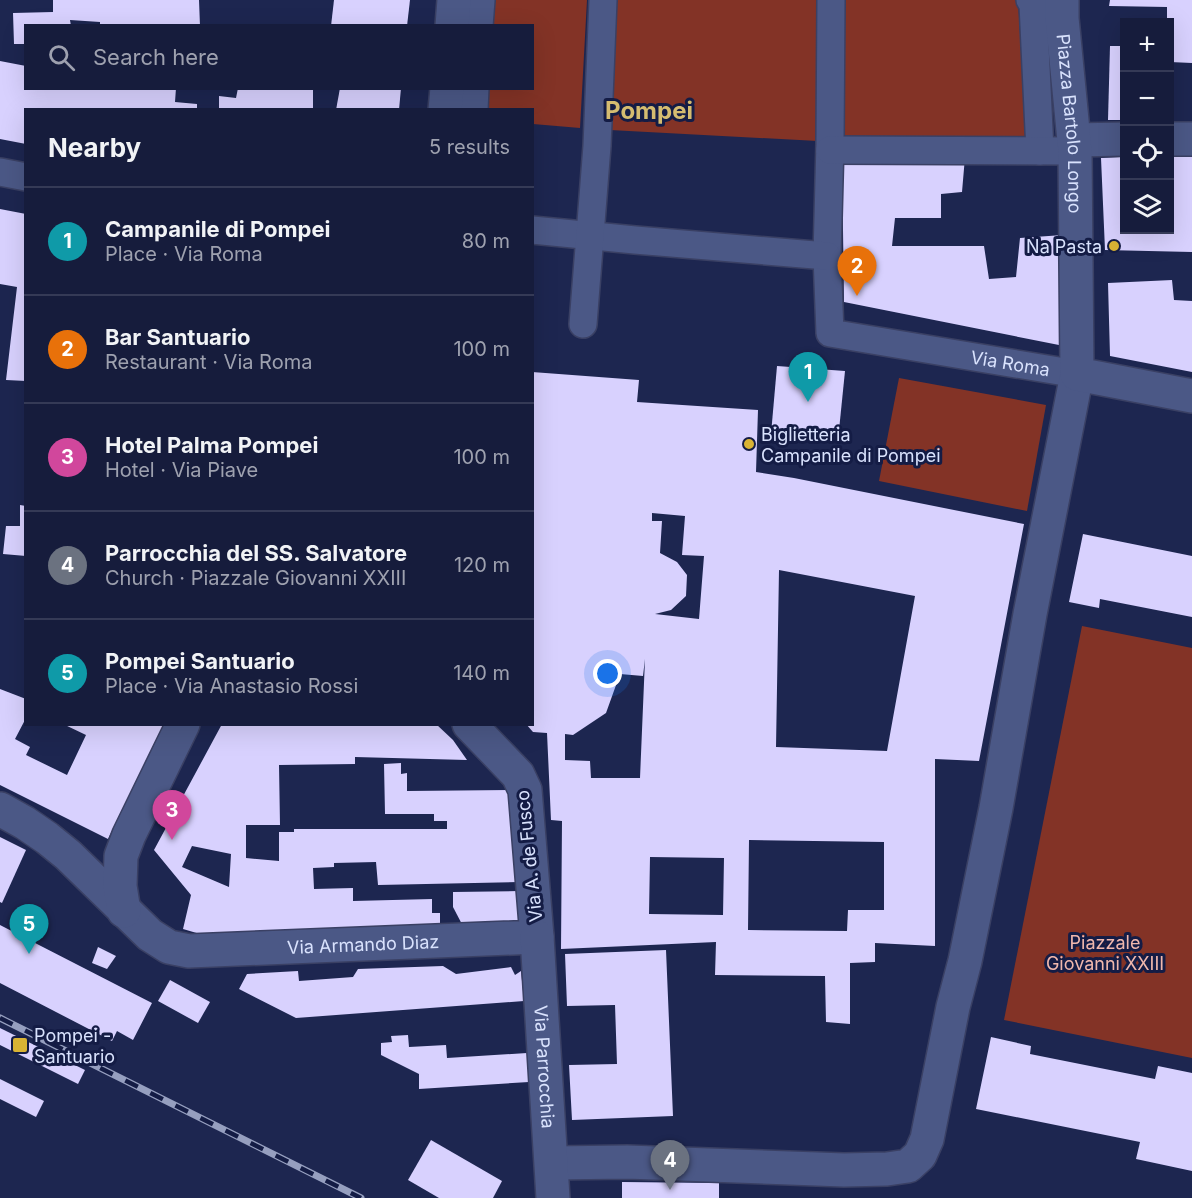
<!DOCTYPE html>
<html lang="en">
<head>
<meta charset="utf-8">
<style>
  body { margin:0; font-family:Inter,sans-serif; background:#1f2543; color:#f1f3f6 }
  .controls { position:absolute; right:18px; top:18px; display:grid; overflow:hidden; border-radius:0px; box-shadow:0 6px 24px #0002 }
  .controls button { width:54px; height:54px; display:grid; place-items:center; padding:0; border:0; border-bottom:2px solid #353a56; background:#161c3c; color:#f1f3f6; font:30px sans-serif }
  .you { position:absolute; left:608px; top:674px; width:21px; height:21px; margin:-15px; border:4px solid #fff; border-radius:50%; background:#1a73e8; box-shadow:0 0 0 9px #1a73e833 }
  .badge { display:grid; place-items:center; width:39px; height:39px; border-radius:50%; background:#d9b334; color:#fff; font-size:20px; font-weight:700 }
  .pin { position:absolute; translate:-50% -50px; filter:drop-shadow(0 2px 3px #0008) }
  .pin::after { content:''; position:absolute; top:32px; width:21px; height:18px; background:inherit; clip-path:polygon(0 0,100% 0,50% 100%) }
  .list { margin:0; padding:0; list-style:none }
  h2 { display:flex; justify-content:space-between; align-items:center; height:78px; margin:0; padding:0 24px; font-size:26px }
  h2 small { font-size:20px; font-weight:400; color:#9ea1af }
  .list li { display:grid; grid-template-columns:39px 1fr auto; gap:18px; align-items:center; box-sizing:border-box; height:108px; padding:0 24px; border-top:2px solid #353a56 }
  .list b { display:block; font-size:22px; white-space:nowrap }
  .list p { margin:0; font-size:20px; white-space:nowrap; color:#9ea1af }
  .list em { font-size:20px; font-style:normal; color:#9ea1af }
  .icon { flex:none; width:33px; height:33px; fill:none; stroke:currentColor; stroke-width:2; stroke-linecap:round; stroke-linejoin:round }
  .map { position:relative; flex:none; width:1192px; height:1198px; overflow:hidden }
  .search { position:absolute; background:#161c3c; box-shadow:0 6px 24px #0002; left:24px; top:24px; width:510px; height:66px; display:flex; align-items:center; gap:15px; box-sizing:border-box; padding:0 21px; border-radius:0px; color:#9ea1af; font-size:22px }
  .panel { position:absolute; background:#161c3c; box-shadow:0 6px 24px #0002; left:24px; top:108px; width:510px; height:618px; border-radius:0px }
  .map>svg:first-child { display:block }
  .green { fill:#833326 }
  .building { fill:#d8d1fe; fill-rule:evenodd }
  .lines { fill:none; stroke-linecap:round; stroke-linejoin:round }
  .pedestrian-casing { stroke:#3a4064; stroke-width:30 }
  .minor-casing { stroke:#3a4064; stroke-width:36 }
  .tertiary-casing { stroke:#3a4064; stroke-width:36 }
  .pedestrian { stroke:#4b5886; stroke-width:27 }
  .minor { stroke:#4b5886; stroke-width:33 }
  .tertiary { stroke:#4b5886; stroke-width:33 }
  .rail-casing { stroke:#969fbf; stroke-width:7 }
  .rail { stroke:#141c45; stroke-width:4.5; stroke-dasharray:14; stroke-linecap:butt }
  .poi-dot { fill:#d9b334; stroke:#141c45; stroke-width:2 }
  .labels { text-anchor:middle; dominant-baseline:central; stroke-width:6; stroke-linejoin:round; paint-order:stroke }
  .street-label { font-size:18px; fill:#d9e2fd; stroke:#141c45 }
  .poi-label { font-size:18px; fill:#d9e2fd; stroke:#141c45; text-anchor:start }
  .park-label { font-size:18px; fill:#f1b8ad; stroke:#141c45 }
  .district-label { font-size:24px; font-weight:bold; fill:#d5bc70; stroke:#141c45 }
</style>
</head>
<body>
<div class="map">
<svg width="1192" height="1198" viewBox="0 0 1192 1198">
  <rect width="100%" height="100%" fill="#1d2650"/>
  <!-- green -->
  <g class="green">
    <path d="M494,0H587L580,128L533,124L532,110H485L487,89L532,88V26L492,25Z"/>
    <path d="M615,0H820L818,141L610,130Z"/>
    <path d="M842,0H1018L1026,136H842Z"/>
    <path d="M899,378L1046,405L1027,511L879,481Z"/>
    <path d="M1082,626L1192,648V1058L1004,1020Z"/>
  </g>
  <!-- building -->
  <g class="building">
    <path d="M53,0H199L200,26H100V22L70,20L71,26H26V44H14L13,13L53,12Z"/>
    <path d="M334,0H410L407,26H331Z"/>
    <path d="M1110,0H1192V63L1170,62V22H1167V7L1109,6Z"/>
    <path d="M1110,46H1124V120H1108Z"/>
    <path d="M0,61L26,66V88H176L175,102L197,104V110H26V144L0,139Z"/>
    <path d="M238,88H313V110H219V96L236,98Z"/>
    <path d="M340,88H401L399,110H336Z"/>
    <path d="M1192,156V252L1105,250L1101,158L1124,157V230H1170V157Z"/>
    <path d="M965,157L962,192L941,194V218H895L892,246H984L989,279L1016,277L1020,238L1063,235L1064,346L844,302L842,158Z"/>
    <path d="M0,209L26,214V381L6,380L17,287L0,284Z"/>
    <path d="M1172,280L1174,300L1192,301V372L1110,356L1108,283Z"/>
    <path d="M777,366L845,371L838,440L771,434Z"/>
    <path d="M532,372L639,380L637,402L758,410L756,472L794,478L1024,524L979,761L935,759V946L875,943V962L850,963V1024L826,1022L825,976L715,975L716,942L561,949L562,821L551,820L547,733L533,732L526,724H532ZM652,513L685,516L682,555L704,556L699,619L655,614L671,610L686,596L687,575L677,562L660,553L662,521H652ZM779,570L915,596L887,751L776,747ZM645,659L640,778H591L590,761L565,760V734L573,735L606,713L620,674L643,676ZM749,840L884,842V910H848L847,931L748,930ZM650,857L724,858L723,915L649,914Z"/>
    <path d="M20,505L26,506V556L3,554L6,526H20Z"/>
    <path d="M1083,534L1192,556V617L1100,599L1099,608L1069,602Z"/>
    <path d="M0,689L26,699V718L15,739L30,747L26,755L67,775L86,735L63,724H164L108,839L0,785Z"/>
    <path d="M222,724H436L453,740L467,760L355,757V764L279,765L280,825H246V858L279,861V832H294V829H447V821H434V814H385L384,764L401,763V774L407,773V791L518,790L519,882L378,885L376,862L334,863V867L313,868L314,889L353,888V901L432,899V913H440V928L200,934L183,929L191,895L154,850ZM192,846L231,854L229,887L182,867Z"/>
    <path d="M0,837L26,850L2,903L0,902Z"/>
    <path d="M519,891L520,923L465,930L453,907V892Z"/>
    <path d="M0,925L152,1003L133,1040L117,1031L112,1041L0,983Z"/>
    <path d="M98,947L116,956L107,969L92,963Z"/>
    <path d="M666,950L673,1116L572,1120L569,1065L617,1064L615,1005L567,1006L565,954Z"/>
    <path d="M443,966L456,974L511,967L515,975L521,971L524,1001L296,1018L239,989L247,974L298,971L299,981L353,977L358,969Z"/>
    <path d="M170,980L210,1002L198,1023L158,1001Z"/>
    <path d="M0,1028L85,1070L78,1084L0,1045Z"/>
    <path d="M408,1035L409,1047L446,1045L447,1058L527,1053L529,1082L419,1089V1074L381,1055V1043L392,1042L391,1036Z"/>
    <path d="M991,1037L1031,1046L1030,1054L1155,1079L1158,1066L1192,1073V1171L1136,1159L1140,1142L976,1109Z"/>
    <path d="M0,1079L44,1101L36,1117L0,1099Z"/>
    <path d="M431,1140L502,1181L493,1198H439L408,1180Z"/>
    <path d="M622,1182L719,1183V1198H622Z"/>
  </g>
  <g class="lines">
    <!-- pedestrian casing -->
    <g class="pedestrian-casing">
      <g id="pedestrian">
        <path id="s1" d="M831,0L830,142L827,256L830,333L1077,374"/>
        <path d="M1030,0L1033,4L1040,151"/>
        <path d="M479,26L481,0"/>
        <path d="M474,110L475,88"/>
        <path d="M830,150L1075,151"/>
        <path d="M0,172L26,177"/>
        <path d="M532,230L635,240L827,256"/>
        <path d="M583,324L597,146L603,0"/>
      </g>
    </g>
    <!-- minor casing -->
    <g class="minor-casing">
      <g id="minor">
        <path d="M1170,139H1192"/>
        <path d="M1075,140L1124,139"/>
        <path id="s2" d="M0,809L25,823L47,838L68,855L150,935L169,947L189,951L537,937L525,790L518,775L469,724"/>
        <path d="M552,1163L627,1162L844,1170L887,1169L908,1166L920,1155L927,1139L953,1007L965,961L996,808L1030,614L1077,374"/>
      </g>
    </g>
    <!-- tertiary casing -->
    <g class="tertiary-casing">
      <g id="tertiary">
        <path id="s3" d="M1062,0V18L1075,151L1077,374L1192,396"/>
        <path d="M452,26L454,0"/>
        <path d="M445,110L447,88"/>
        <path d="M124,911L120,886L121,856L129,835L183,724"/>
        <path id="s4" d="M537,937L553,1198"/>
      </g>
    </g>
    <!-- pedestrian -->
    <use href="#pedestrian" class="pedestrian"/>
    <!-- minor -->
    <use href="#minor" class="minor"/>
    <!-- tertiary -->
    <use href="#tertiary" class="tertiary"/>
    <!-- rail casing -->
    <g class="rail-casing">
      <path id="rail" d="M0,1018L361,1198"/>
    </g>
    <!-- rail -->
    <use href="#rail" class="rail"/>
  </g>
  <!-- markers -->
  <g class="poi-dot">
    <circle cx="1114" cy="246" r="6"/>
    <circle cx="749" cy="444" r="6"/>
    <rect x="12" y="1037" width="16" height="16" rx="3"/>
  </g>
  <g class="labels">
    <!-- street labels -->
    <g class="street-label">
      <text stroke="none"><textPath href="#s3" startOffset="124">Piazza Bartolo Longo</textPath></text>
      <text stroke="none"><textPath href="#s1" startOffset="516">Via Roma</textPath></text>
      <text transform="translate(529 856) rotate(-96)">Via A. de Fusco</text>
      <text stroke="none"><textPath href="#s2" startOffset="414">Via Armando Diaz</textPath></text>
      <text stroke="none"><textPath href="#s4" startOffset="130">Via Parrocchia</textPath></text>
    </g>
    <!-- poi labels -->
    <g class="poi-label">
      <text x="1102" y="246" text-anchor="end">Na Pasta</text>
      <text x="761" y="434">Biglietteria<tspan x="761" dy="21">Campanile di Pompei</tspan></text>
      <text x="34" y="1035">Pompei -<tspan x="34" dy="21">Santuario</tspan></text>
    </g>
    <!-- park labels -->
    <g class="park-label">
      <text x="1105" y="942">Piazzale<tspan x="1105" dy="21">Giovanni XXIII</tspan></text>
    </g>
    <!-- district labels -->
    <g class="district-label">
      <text x="649" y="110">Pompei</text>
    </g>
  </g>
</svg>
<div class="controls">
<button>+</button>
<button>−</button>
<button><svg class="icon" aria-label="locate" viewBox="0 0 24 24"><circle cx="12" cy="12" r="6"/><path d="M12 2v4M12 18v4M2 12h4M18 12h4"/></svg></button>
<button><svg class="icon" aria-label="layers" viewBox="0 0 24 24"><path d="M12 4l9 5-9 5-9-5zM3 14l9 5 9-5"/></svg></button>
</div>
<div class="you"></div>
<div class="pin badge" style="left:808px;top:402px;background:#0f9aa8">1</div>
<div class="pin badge" style="left:857px;top:296px;background:#e8710a">2</div>
<div class="pin badge" style="left:172px;top:840px;background:#d1479c">3</div>
<div class="pin badge" style="left:670px;top:1190px;background:#6b7280">4</div>
<div class="pin badge" style="left:29px;top:954px;background:#0f9aa8">5</div>
<div class="search"><svg class="icon" aria-label="search" viewBox="0 0 24 24"><circle cx="10" cy="10" r="6"/><path d="M15 15l6 6"/></svg>Search here</div>
<section class="panel">
<h2>Nearby<small>5 results</small></h2>
<ul class="list">
<li><span class="badge" style="background:#0f9aa8">1</span><div><b>Campanile di Pompei</b><p>Place · Via Roma</p></div><em>80 m</em></li>
<li><span class="badge" style="background:#e8710a">2</span><div><b>Bar Santuario</b><p>Restaurant · Via Roma</p></div><em>100 m</em></li>
<li><span class="badge" style="background:#d1479c">3</span><div><b>Hotel Palma Pompei</b><p>Hotel · Via Piave</p></div><em>100 m</em></li>
<li><span class="badge" style="background:#6b7280">4</span><div><b>Parrocchia del SS. Salvatore</b><p>Church · Piazzale Giovanni XXIII</p></div><em>120 m</em></li>
<li><span class="badge" style="background:#0f9aa8">5</span><div><b>Pompei Santuario</b><p>Place · Via Anastasio Rossi</p></div><em>140 m</em></li>
</ul>
</section>
</div>
</body>
</html>
